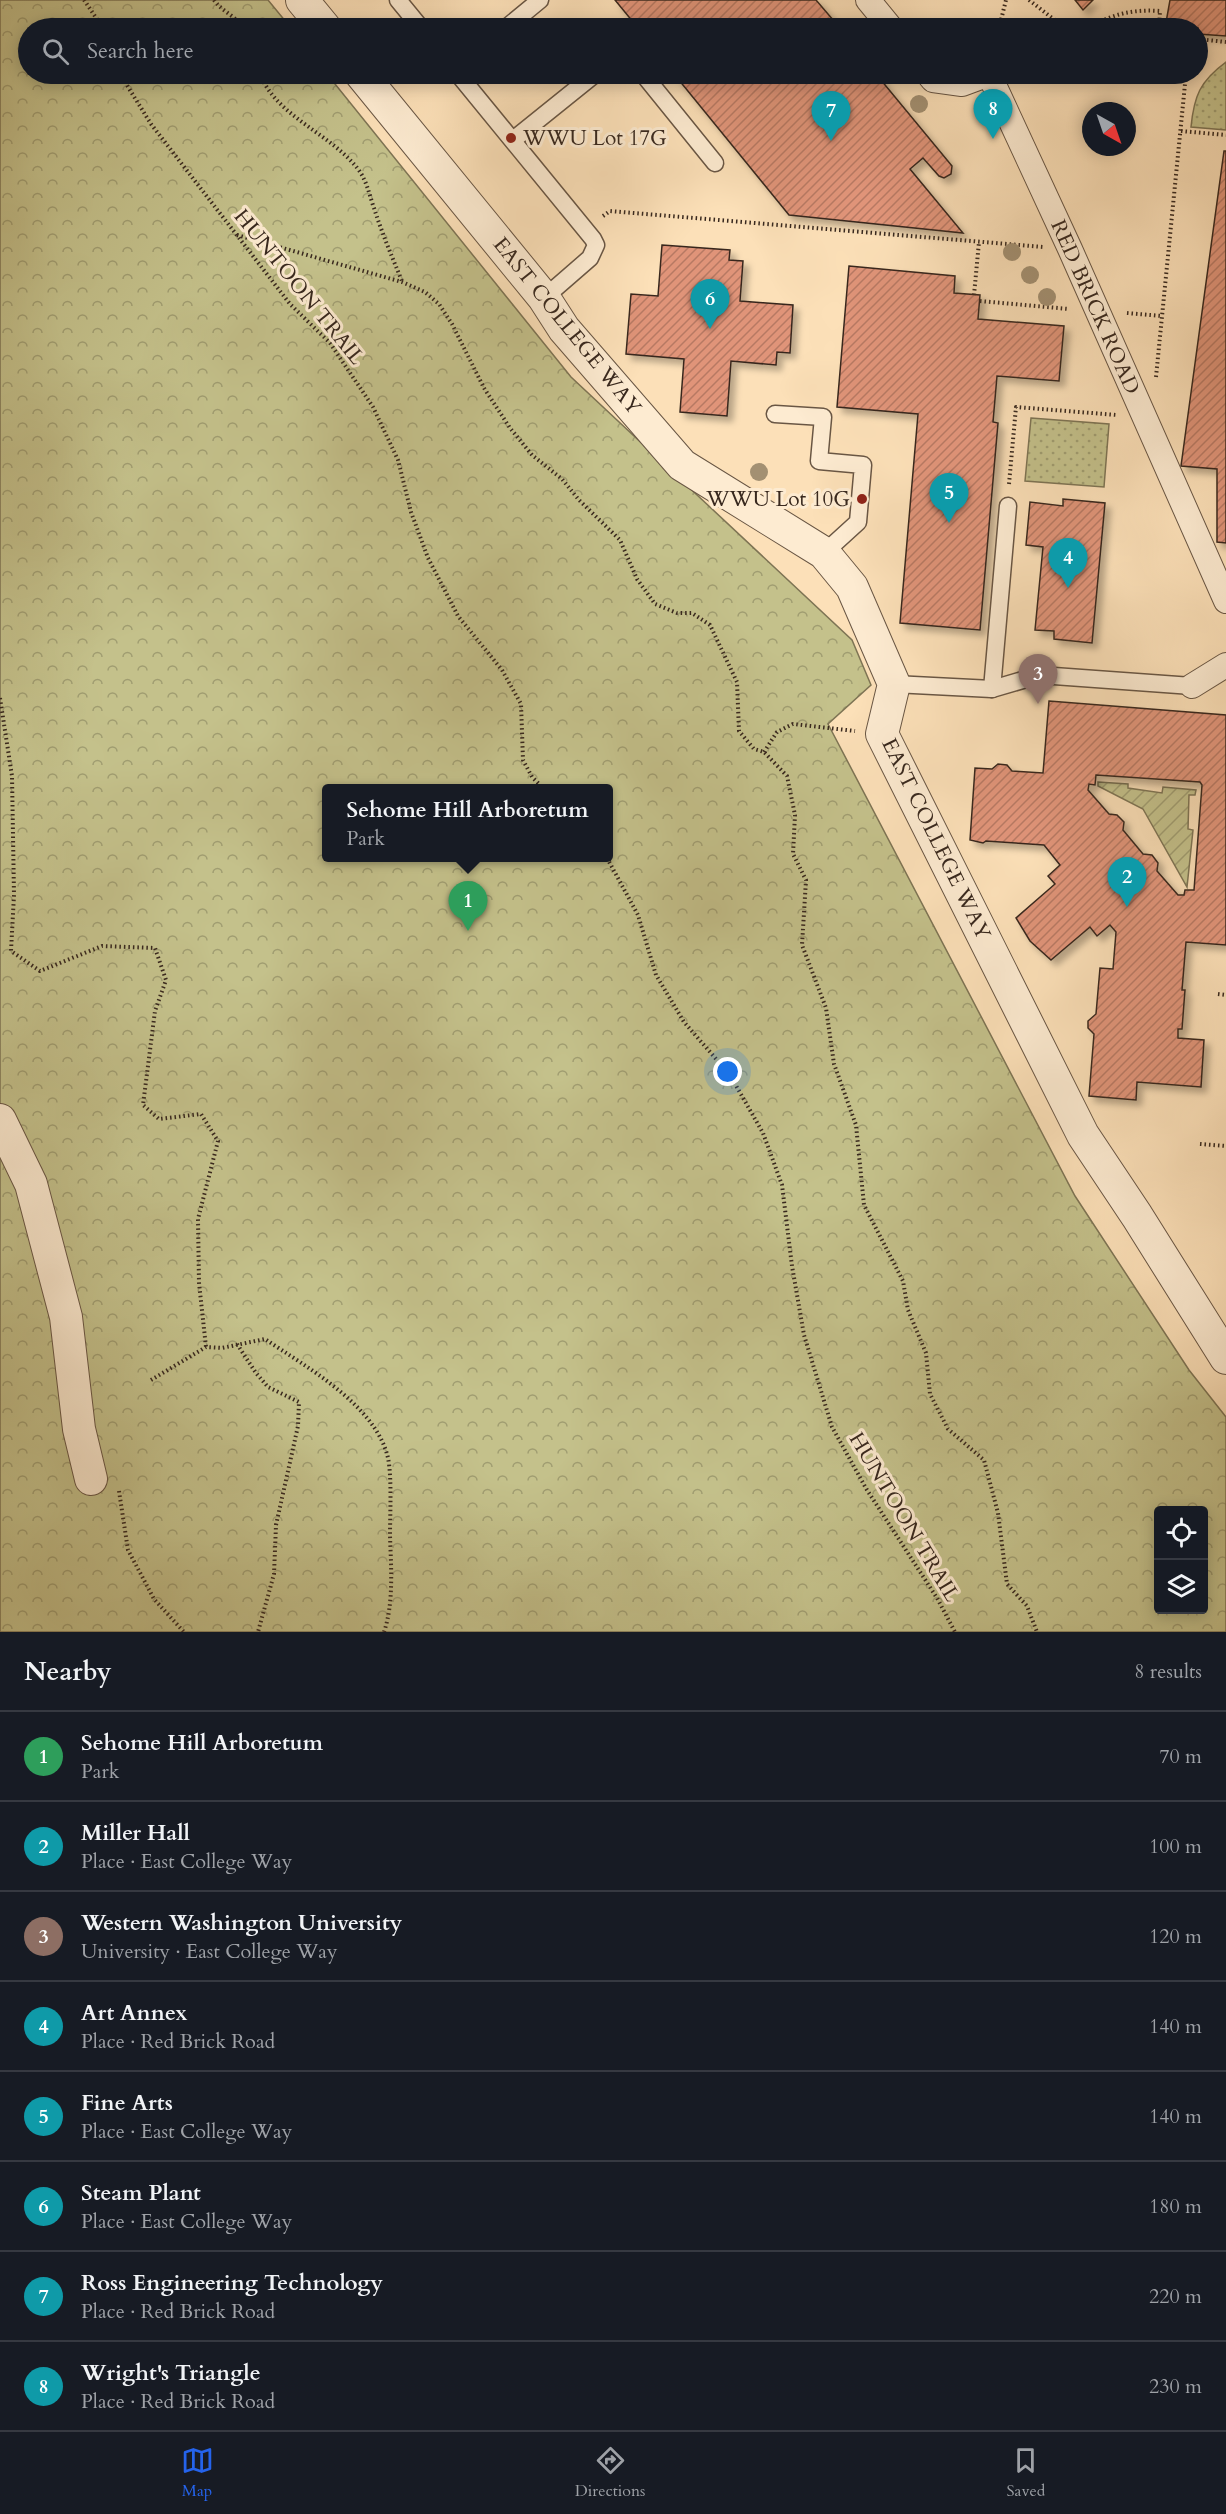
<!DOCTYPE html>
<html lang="en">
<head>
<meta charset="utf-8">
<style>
  body { margin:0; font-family:Cardo,serif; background:#20242c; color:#f1f3f6 }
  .controls { position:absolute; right:18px; bottom:18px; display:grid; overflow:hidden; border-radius:6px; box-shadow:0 3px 15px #0003 }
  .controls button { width:54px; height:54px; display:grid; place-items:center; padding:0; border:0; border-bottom:2px solid #363941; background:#171b24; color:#f1f3f6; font:30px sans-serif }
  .compass { position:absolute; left:1082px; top:102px; width:54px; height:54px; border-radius:50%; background:#171b24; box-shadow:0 3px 15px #0003; rotate:140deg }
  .you { position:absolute; left:728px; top:1072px; width:21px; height:21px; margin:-15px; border:4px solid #fff; border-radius:50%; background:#1a73e8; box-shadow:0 0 0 9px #1a73e833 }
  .badge { display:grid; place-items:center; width:39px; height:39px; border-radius:50%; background:#2563eb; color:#fff; font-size:20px; font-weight:700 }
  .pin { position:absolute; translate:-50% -50px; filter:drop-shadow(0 2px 3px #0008) }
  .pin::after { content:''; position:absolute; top:32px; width:21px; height:18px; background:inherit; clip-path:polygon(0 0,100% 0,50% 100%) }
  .popup { position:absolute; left:322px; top:784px; width:291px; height:78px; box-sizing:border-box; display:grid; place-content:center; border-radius:6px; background:#171b24; filter:drop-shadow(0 2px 4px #0005); font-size:20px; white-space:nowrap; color:#9ea1a6 }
  .popup b { font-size:22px; color:#f1f3f6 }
  .popup::after { content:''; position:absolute; left:50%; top:100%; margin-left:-12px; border:12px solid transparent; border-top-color:#171b24 }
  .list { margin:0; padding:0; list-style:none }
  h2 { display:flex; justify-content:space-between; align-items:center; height:78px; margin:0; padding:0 24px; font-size:26px }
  h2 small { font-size:20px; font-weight:400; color:#9ea1a6 }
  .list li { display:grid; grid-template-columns:39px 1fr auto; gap:18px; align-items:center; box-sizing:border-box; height:90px; padding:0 24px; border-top:2px solid #363941 }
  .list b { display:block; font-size:22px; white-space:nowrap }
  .list p { margin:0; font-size:20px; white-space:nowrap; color:#9ea1a6 }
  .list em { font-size:20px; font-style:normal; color:#9ea1a6 }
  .icon { flex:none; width:33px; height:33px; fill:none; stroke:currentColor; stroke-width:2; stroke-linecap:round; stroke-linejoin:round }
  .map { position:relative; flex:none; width:1226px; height:1632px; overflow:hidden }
  .search { position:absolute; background:#171b24; box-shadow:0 3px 15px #0003; left:18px; right:18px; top:18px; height:66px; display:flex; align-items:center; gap:15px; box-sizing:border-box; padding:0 21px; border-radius:33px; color:#9ea1a6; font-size:22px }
  .sheet { height:798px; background:#171b24 }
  nav { display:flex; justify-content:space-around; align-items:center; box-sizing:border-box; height:84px; border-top:2px solid #363941; background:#171b24; font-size:16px; color:#9ea1a6 }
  nav a { display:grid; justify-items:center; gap:3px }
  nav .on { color:#2563eb }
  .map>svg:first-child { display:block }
  .grass { fill:url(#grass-dots); stroke:#7e7454; stroke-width:1.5 }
  .forest { fill:url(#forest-crowns); stroke:#7e7454; stroke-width:1.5; fill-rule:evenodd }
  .garden { fill:url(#garden-furrows); stroke:#7e7454; stroke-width:1.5 }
  .building { fill:url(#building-hatch); stroke:#38281e; stroke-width:1.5; fill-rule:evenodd; filter:url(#shadow) }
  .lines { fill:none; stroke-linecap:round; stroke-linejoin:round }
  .service-casing { stroke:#695644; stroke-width:19 }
  .pedestrian-casing { stroke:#695644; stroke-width:26 }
  .minor-casing { stroke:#695644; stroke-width:34 }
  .path { stroke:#38281e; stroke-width:4; stroke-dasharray:1.5 3; stroke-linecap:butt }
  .service { stroke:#fdebd1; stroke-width:16 }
  .pedestrian { stroke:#fdebd1; stroke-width:24 }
  .minor { stroke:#fdebd1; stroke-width:32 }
  .tree { fill:#a39072 }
  .poi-dot { fill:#8f2418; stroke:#fdebd1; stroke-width:2 }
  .labels { text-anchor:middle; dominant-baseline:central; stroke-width:6; stroke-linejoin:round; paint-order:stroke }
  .poi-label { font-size:21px; fill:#38281e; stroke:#fdebd1; text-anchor:start }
  .street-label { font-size:21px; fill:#38281e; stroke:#fdebd1 }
</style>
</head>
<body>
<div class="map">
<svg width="1226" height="1632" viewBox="0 0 1226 1632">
  <defs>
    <pattern id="grass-dots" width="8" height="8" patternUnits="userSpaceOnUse" patternTransform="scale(1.5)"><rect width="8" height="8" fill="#c4c18b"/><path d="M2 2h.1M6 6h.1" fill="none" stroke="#a09d71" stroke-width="1.8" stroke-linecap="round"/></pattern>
    <pattern id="forest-crowns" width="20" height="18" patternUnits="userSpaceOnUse" patternTransform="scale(1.5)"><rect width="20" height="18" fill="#c4c18b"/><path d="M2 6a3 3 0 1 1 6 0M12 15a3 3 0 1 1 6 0" fill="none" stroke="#a09d71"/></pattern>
    <pattern id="garden-furrows" width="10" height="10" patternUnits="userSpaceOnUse" patternTransform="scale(1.5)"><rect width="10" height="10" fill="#c4c18b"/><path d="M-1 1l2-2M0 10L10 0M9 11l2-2" fill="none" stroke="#a09d71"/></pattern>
    <pattern id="building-hatch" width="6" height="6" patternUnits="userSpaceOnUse" patternTransform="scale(1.5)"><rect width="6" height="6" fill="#e09479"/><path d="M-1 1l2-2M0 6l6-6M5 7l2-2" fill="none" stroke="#b77963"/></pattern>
    <filter id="shadow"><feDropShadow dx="5.5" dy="5.5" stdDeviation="3" flood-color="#0004"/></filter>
  </defs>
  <rect width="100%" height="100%" fill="#fce0b8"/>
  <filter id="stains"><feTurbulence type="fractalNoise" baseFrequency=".00333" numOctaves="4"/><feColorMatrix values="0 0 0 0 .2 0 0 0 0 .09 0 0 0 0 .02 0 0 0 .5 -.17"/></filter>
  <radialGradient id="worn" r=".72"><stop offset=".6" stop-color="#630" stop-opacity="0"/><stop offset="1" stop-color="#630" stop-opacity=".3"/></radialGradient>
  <!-- grass -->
  <g class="grass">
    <path d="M1226,62V130L1191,127C1194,96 1200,81 1226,62Z"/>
    <path d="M1031,418L1109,424L1104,487L1025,481Z"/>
  </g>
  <!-- forest -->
  <path class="forest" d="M0,0H268L291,28H28V74H327L571,377L852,640L871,685L828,724L1075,1196L1189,1370L1226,1417V1632H0ZM327,788H609V858H327ZM1158,1510H1204V1610H1158Z"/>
  <!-- garden -->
  <path class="garden" d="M1098,782L1128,784V788L1162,793L1163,787L1196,790L1195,795H1189L1188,829L1193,830L1187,887L1143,809L1098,786Z"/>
  <!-- building -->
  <g class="building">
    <path d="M615,0H816L840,28H638Z"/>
    <path d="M1075,0H1093L1083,10Z"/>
    <path d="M1170,0H1226V36L1198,34V28H1165Z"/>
    <path d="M674,74H876L952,166L951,174L944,178L939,176L923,158L910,169L963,233L789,215Z"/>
    <path d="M1224,151H1226V543L1217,542V469L1181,466Z"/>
    <path d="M662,245L730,250L729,260L743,261L740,301L793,305L790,353L777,352L776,365L731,361L727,416L680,412L684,359L626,354L631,294L658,296Z"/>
    <path d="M849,266L955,276L954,293L980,295L978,319L1064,326L1059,381L997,376L993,422L998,423L980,630L900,623L918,414L837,407Z"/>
    <path d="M1063,499L1105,503L1092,643L1054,639V631L1035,630L1043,547L1026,545L1030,502L1063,506Z"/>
    <path d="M1049,701L1226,715V945L1186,942L1182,990H1185L1182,1029H1178V1038L1204,1040L1201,1087L1137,1082L1136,1100L1089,1096L1094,1034L1088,1028V1021L1096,1014L1100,968L1113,969L1116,932L1110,925L1097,936L1090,927L1051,960L1030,941L1016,918L1055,884L1048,876L1060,865L1044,845L986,841L983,843L970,840L975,768L992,769L998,764L1007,765L1012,771L1043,773ZM1096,775L1200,782L1202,785L1194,890H1185L1184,895H1178L1157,871L1158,863L1152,855L1143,854L1123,830L1124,822L1117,815L1109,814L1088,790L1089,784L1095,785Z"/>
  </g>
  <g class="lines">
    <!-- service casing -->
    <g class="service-casing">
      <g id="service">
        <path d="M398,0L421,28"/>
        <path d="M506,28L540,0"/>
        <path d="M458,74L593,239L596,245L590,258L544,298"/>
        <path d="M643,74L715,163"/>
        <path d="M513,140L595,74"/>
        <path d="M775,414L823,417L819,461L863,465L858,522L824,553"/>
        <path d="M894,684L992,689L1040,675L1192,686"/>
        <path d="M992,689L1008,506"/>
      </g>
    </g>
    <!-- pedestrian casing -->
    <g class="pedestrian-casing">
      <g id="pedestrian">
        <path d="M868,0L891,28"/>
        <path d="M928,74L933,80L962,84L989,74L1070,249L1226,601"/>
        <path d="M1192,686L1226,665"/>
      </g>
    </g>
    <!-- minor casing -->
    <g class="minor-casing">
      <g id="minor">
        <path d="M302,0L325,28"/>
        <path d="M361,74L544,298L564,329L682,465L824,553L852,587L894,684L882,734L1083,1135L1137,1216L1226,1358"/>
        <path d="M0,1120L31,1184L66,1317L79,1429L91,1479"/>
      </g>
    </g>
    <!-- path -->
    <g class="path">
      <path d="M84,0L103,28"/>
      <path d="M214,0C222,12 237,16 242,28"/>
      <path d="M1029,0L1065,28"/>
      <path d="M999,28L1006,0"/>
      <path d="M1089,28C1111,14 1134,9 1160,11L1159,28"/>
      <path d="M1198,39L1226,42"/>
      <path d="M120,74L151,124L290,304L330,343L373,407L398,460L411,512L428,558L458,616L502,670L521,704L523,760L532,777L543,788"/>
      <path d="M260,74C277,117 330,133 358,169C367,181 369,194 374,208C382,233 392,257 402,281"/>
      <path d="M1181,131L1226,135"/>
      <path d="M603,216L610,211L1043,247"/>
      <path d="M237,235L402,282L425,292L439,304L452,324L484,388L510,428L532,455L562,479L579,500L620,540L637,579L655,604L677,613H692L710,625L737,682L739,731L754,749L764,752L787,776L795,815L793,854L806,880L802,945L826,1008L834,1064L856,1125L864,1205L903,1281L908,1310L926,1353L930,1394L948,1429L984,1460L998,1513L1007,1584L1027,1606L1037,1632"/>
      <path d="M974,295L979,242"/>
      <path d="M980,301L1069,309"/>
      <path d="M1127,313L1162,316"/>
      <path d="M1156,377L1186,74"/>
      <path d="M1009,484L1016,407L1117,415"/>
      <path d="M0,698L12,776L14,895L11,951L40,971L102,946L155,948L166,980L155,1011L143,1105L159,1119L201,1114L218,1141L198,1219L199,1283L206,1347"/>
      <path d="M764,752L777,732L793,724L855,731"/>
      <path d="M607,858L638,915L656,975L684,1022L730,1075L763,1133L782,1185L792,1266L804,1335L832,1427L867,1490L937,1598L955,1632"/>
      <path d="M1218,994L1226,995"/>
      <path d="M1200,1144L1226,1146"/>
      <path d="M237,1344L256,1373L268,1387L299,1402L298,1426L276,1525L274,1574L258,1632"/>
      <path d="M151,1380L206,1347L222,1348L265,1339C306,1367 376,1405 388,1458C392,1477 390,1515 390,1536C391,1566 394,1603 384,1632"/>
      <path d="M119,1491L128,1550L154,1599L184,1632"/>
    </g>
    <!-- service -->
    <use href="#service" class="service"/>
    <!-- pedestrian -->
    <use href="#pedestrian" class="pedestrian"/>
    <!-- minor -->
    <use href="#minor" class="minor"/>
  </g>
  <!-- trees -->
  <g class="tree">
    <circle cx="919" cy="104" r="9"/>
    <circle cx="1012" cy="252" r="9"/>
    <circle cx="1030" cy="275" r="9"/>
    <circle cx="1047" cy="297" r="9"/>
    <circle cx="759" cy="472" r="9"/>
  </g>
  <!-- markers -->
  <g class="poi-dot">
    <circle cx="511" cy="138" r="6"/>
    <circle cx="862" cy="499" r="6"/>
  </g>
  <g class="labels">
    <!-- poi labels -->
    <g class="poi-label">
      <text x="523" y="138">WWU Lot 17G</text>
      <text x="850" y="499" text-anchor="end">WWU Lot 10G</text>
    </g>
    <!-- street labels -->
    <g class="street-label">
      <text transform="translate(299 287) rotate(51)">HUNTOON TRAIL</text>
      <text transform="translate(1095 307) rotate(66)">RED BRICK ROAD</text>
      <text transform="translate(567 326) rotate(51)">EAST COLLEGE WAY</text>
      <text transform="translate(936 839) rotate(64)">EAST COLLEGE WAY</text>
      <text transform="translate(904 1517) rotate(59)">HUNTOON TRAIL</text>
    </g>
  </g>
  <rect width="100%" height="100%" filter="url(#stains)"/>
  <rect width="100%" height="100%" fill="url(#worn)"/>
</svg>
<div class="controls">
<button><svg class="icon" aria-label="locate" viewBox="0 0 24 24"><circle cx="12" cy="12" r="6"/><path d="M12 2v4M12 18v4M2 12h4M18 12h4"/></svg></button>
<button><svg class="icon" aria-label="layers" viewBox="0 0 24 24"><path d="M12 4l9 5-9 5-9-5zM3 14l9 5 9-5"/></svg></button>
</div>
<svg class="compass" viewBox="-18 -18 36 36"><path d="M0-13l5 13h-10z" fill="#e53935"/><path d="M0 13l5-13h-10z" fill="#9ea1a6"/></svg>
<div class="you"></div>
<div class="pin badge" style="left:468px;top:931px;background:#2e9e5b">1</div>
<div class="popup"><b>Sehome Hill Arboretum</b>Park</div>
<div class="pin badge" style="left:1127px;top:907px;background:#0f9aa8">2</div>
<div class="pin badge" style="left:1038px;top:704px;background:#8d6e63">3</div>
<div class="pin badge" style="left:1068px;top:588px;background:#0f9aa8">4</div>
<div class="pin badge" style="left:949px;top:523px;background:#0f9aa8">5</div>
<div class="pin badge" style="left:710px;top:329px;background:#0f9aa8">6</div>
<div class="pin badge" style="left:831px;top:141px;background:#0f9aa8">7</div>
<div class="pin badge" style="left:993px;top:139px;background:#0f9aa8">8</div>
<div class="search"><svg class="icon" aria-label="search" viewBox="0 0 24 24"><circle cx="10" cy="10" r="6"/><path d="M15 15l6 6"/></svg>Search here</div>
</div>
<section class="sheet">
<h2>Nearby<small>8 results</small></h2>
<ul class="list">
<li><span class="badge" style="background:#2e9e5b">1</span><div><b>Sehome Hill Arboretum</b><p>Park</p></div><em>70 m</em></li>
<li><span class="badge" style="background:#0f9aa8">2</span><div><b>Miller Hall</b><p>Place · East College Way</p></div><em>100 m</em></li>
<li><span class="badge" style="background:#8d6e63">3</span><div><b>Western Washington University</b><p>University · East College Way</p></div><em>120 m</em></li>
<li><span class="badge" style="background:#0f9aa8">4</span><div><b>Art Annex</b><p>Place · Red Brick Road</p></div><em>140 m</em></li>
<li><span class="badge" style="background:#0f9aa8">5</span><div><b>Fine Arts</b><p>Place · East College Way</p></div><em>140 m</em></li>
<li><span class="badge" style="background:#0f9aa8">6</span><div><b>Steam Plant</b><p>Place · East College Way</p></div><em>180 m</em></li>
<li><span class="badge" style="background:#0f9aa8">7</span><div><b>Ross Engineering Technology</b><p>Place · Red Brick Road</p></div><em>220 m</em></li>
<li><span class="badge" style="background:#0f9aa8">8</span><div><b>Wright's Triangle</b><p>Place · Red Brick Road</p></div><em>230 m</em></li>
</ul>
</section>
<nav>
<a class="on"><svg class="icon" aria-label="map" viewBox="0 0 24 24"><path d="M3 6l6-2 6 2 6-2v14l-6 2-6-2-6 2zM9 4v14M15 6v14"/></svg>Map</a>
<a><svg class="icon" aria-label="directions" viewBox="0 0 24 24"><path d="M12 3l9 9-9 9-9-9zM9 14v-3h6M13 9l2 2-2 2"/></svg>Directions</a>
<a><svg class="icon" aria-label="saved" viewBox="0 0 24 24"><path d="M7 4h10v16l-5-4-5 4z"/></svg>Saved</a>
</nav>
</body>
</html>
